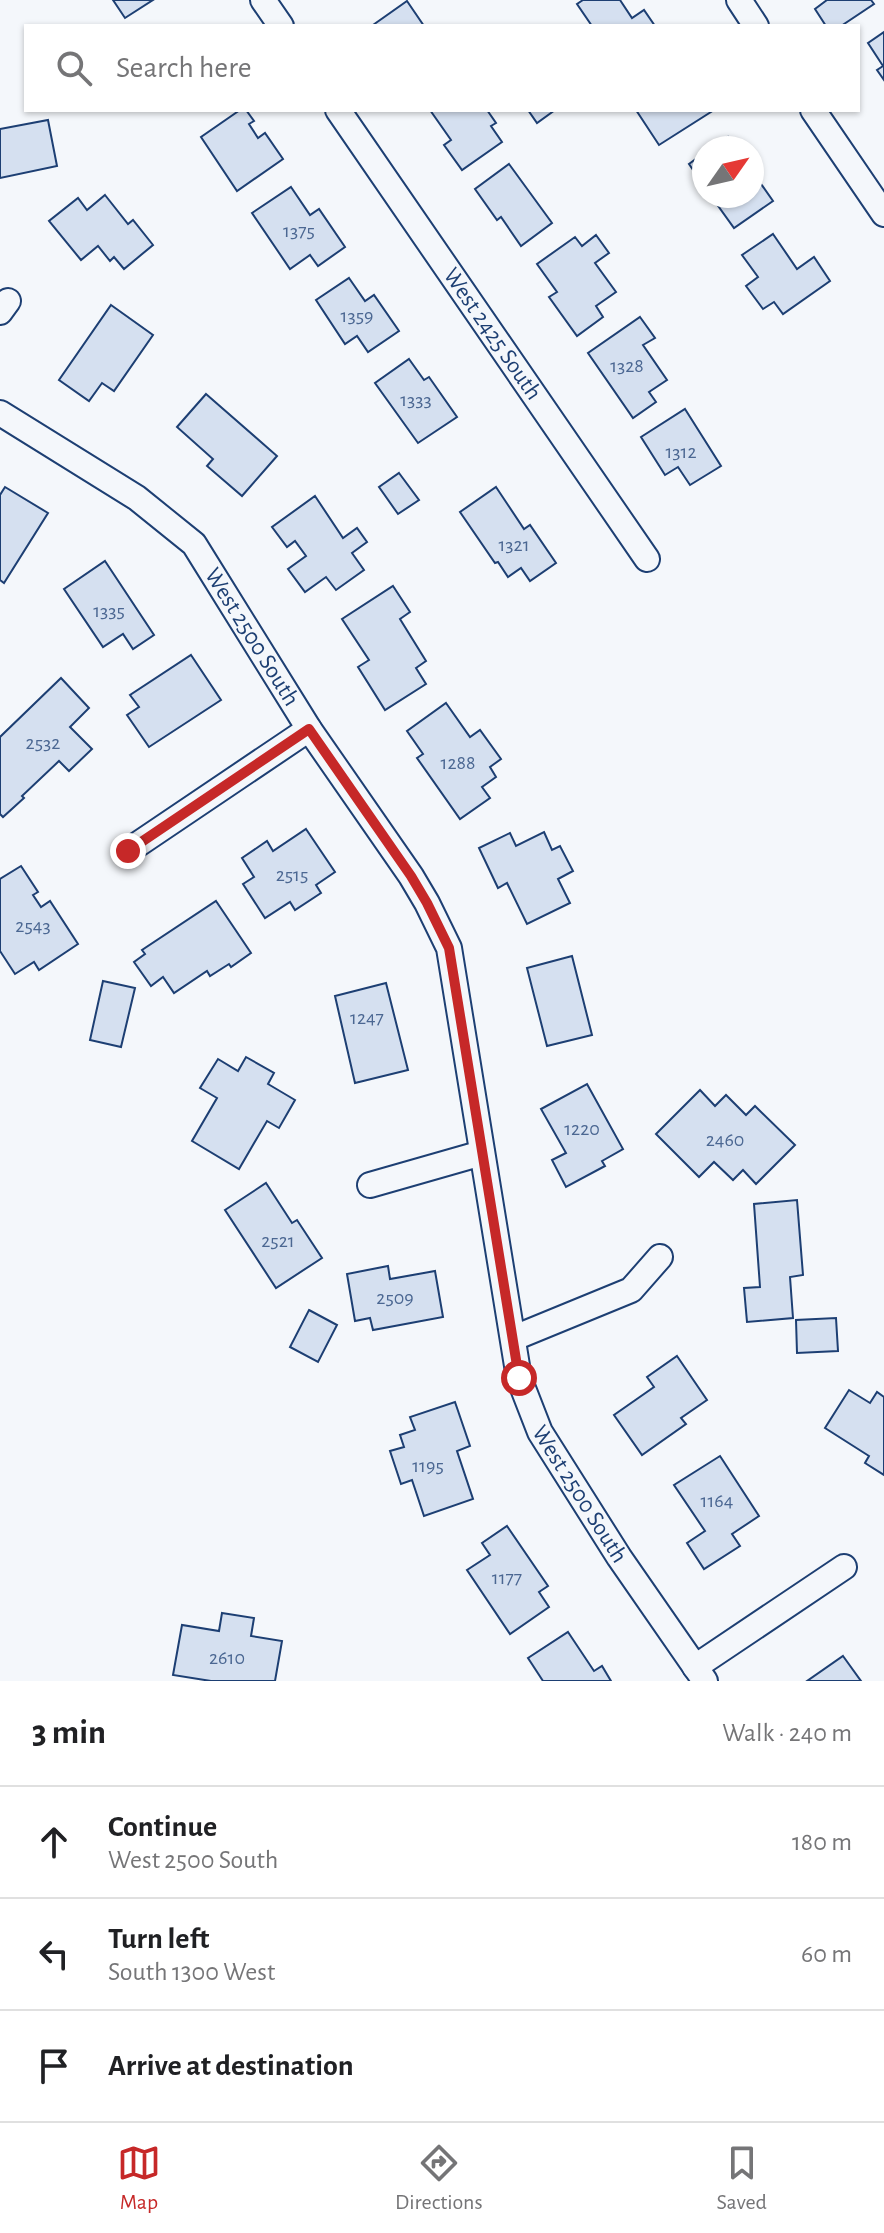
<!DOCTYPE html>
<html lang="en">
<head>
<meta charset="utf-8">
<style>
  body { margin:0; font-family:"Alegreya Sans",sans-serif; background:#f2f2f2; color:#202124 }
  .compass { position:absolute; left:692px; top:136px; width:72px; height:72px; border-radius:50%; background:#fff; box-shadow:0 2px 6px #0004; rotate:56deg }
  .stop { position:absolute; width:24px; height:24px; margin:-18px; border:6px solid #c62828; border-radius:50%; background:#fff }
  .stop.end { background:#c62828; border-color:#fff; box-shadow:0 2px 8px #0008 }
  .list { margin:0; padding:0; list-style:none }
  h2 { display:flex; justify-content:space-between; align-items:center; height:104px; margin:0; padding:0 32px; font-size:34px }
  h2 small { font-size:26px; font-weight:400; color:#757577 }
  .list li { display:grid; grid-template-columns:52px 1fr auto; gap:24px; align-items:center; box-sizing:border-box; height:112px; padding:0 32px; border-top:2px solid #e0e0e0 }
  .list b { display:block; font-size:30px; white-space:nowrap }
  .list p { margin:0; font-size:26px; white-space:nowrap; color:#757577 }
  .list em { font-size:26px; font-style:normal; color:#757577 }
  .icon { flex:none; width:44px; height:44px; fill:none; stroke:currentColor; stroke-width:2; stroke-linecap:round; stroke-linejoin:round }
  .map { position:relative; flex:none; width:884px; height:1681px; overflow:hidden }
  .search { position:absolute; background:#fff; box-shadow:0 2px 6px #0004; left:24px; right:24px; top:24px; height:88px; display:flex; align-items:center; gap:20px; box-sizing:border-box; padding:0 28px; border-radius:0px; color:#757577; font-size:30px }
  .sheet { height:440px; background:#fff }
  nav { display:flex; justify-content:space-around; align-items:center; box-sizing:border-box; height:112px; border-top:2px solid #e0e0e0; background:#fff; font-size:22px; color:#757577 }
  nav a { display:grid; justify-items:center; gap:4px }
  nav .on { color:#c62828 }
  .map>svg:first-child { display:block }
  .building { fill:#d5e0f0; stroke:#1d3f73; stroke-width:2 }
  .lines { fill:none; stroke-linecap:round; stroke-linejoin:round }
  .minor-casing { stroke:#1d3f73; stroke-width:28 }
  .minor { stroke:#f4f7fb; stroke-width:24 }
  .route { stroke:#c62828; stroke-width:10 }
  .labels { text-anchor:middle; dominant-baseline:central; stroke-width:6; stroke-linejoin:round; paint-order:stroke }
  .number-label { font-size:20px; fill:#4b6792 }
  .street-label { font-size:24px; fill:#1d3f73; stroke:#f4f7fb }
</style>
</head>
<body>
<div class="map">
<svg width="884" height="1681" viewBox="0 0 884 1681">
  <rect width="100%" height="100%" fill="#f4f7fb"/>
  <!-- building -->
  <g class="building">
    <path d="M113,0H153L125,18Z"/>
    <path d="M583,0H620L632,18L644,10L655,26H592L577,4Z"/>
    <path d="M827,0H871L874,4L841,26H826L815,9Z"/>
    <path d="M407,1L424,26H373V25Z"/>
    <path d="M884,32V80L877,70L883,66L868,43Z"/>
    <path d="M240,110H246L254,121L249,124L258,138L265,133L283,159L237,191L201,137Z"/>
    <path d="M430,110H487L496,123L491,126L502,142L462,170L444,145L451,140Z"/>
    <path d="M528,110H555L537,123Z"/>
    <path d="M636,110H714L659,145Z"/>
    <path d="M48,120L57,166L0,178V129Z"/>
    <path d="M728,137L736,148H712Z"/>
    <path d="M704,153V186L689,164Z"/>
    <path d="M509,164L552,223L521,246L501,217L497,220L475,189Z"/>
    <path d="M752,171L773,201L734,228L711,196H752Z"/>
    <path d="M291,187L310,215L319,209L345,247L318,266L310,255L290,269L252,213Z"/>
    <path d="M105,195L128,224L133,220L153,245L124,269L114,257L110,261L98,246L81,260L49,221L78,198L87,210Z"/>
    <path d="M773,234L797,269L814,257L830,281L783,314L774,302L763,309L746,286L758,277L742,255Z"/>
    <path d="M596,235L609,253L595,263L616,292L596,306L603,317L577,336L549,297L557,292L537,264L575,237L582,246Z"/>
    <path d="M349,278L365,301L374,295L399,331L368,352L357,336L345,344L316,300Z"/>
    <path d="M111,305L153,335L114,391L102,383L89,401L59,380Z"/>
    <path d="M640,317L655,338L643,345L667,380L649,392L656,402L633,418L588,353Z"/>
    <path d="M409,359L424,380L429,377L457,417L418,443L375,383Z"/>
    <path d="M206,394L277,456L242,496L207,466L213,459L177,427Z"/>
    <path d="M685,409L721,466L690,485L678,467L665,475L641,437Z"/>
    <path d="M399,473L419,500L398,514L379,487Z"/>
    <path d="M5,487L48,513L4,583L0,580V495Z"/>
    <path d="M496,487L524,529L530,525L556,563L530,581L521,568L508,577L498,562L495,563L460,512Z"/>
    <path d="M315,496L343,538L357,528L367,542L352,553L364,570L336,590L326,577L305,592L288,569L306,556L295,541L287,547L272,527Z"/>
    <path d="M105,561L154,635L133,649L123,634L103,647L64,589Z"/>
    <path d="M393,586L410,612L400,619L426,661L416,668L426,684L385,710L358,667L369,660L342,619Z"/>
    <path d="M191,655L221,700L149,747L127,715L139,707L130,695Z"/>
    <path d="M61,678L89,708L70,727L92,749L69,771L59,761L22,796L24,798L3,817L0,814V737Z"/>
    <path d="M446,703L470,737L480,730L501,759L490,767L496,777L482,787L490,798L460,819L417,758L423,754L407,731Z"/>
    <path d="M306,829L335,872L316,885L321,893L295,910L290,902L265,918L243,884L254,877L242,858L267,841L273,851Z"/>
    <path d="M544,832L552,850L560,846L573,871L558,879L570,903L527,924L507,883L498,888L479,848L510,833L516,846Z"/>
    <path d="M21,866L38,892L33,895L41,907L50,901L78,944L39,970L34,962L15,974L0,951V879Z"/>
    <path d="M216,901L251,953L231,967L229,964L210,976L207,971L174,993L163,977L151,986L134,962L145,954L142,950Z"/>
    <path d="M572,956L592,1035L547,1046L527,968Z"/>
    <path d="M103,981L135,988L121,1047L90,1040Z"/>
    <path d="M386,983L408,1070L355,1083L335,996Z"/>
    <path d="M246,1057L274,1073L268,1084L295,1100L279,1128L267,1121L239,1169L192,1141L217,1098L200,1088L218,1059L238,1071Z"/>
    <path d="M587,1084L623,1149L602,1161L605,1166L566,1187L552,1160L566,1153L541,1109Z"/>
    <path d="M700,1090L715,1106L726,1095L746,1115L755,1106L795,1145L756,1184L743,1170L733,1180L714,1162L699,1177L656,1134Z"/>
    <path d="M266,1183L292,1223L297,1220L322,1258L276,1288L225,1210Z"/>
    <path d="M797,1200L803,1275L790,1277L793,1318L747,1322L744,1288L760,1287L754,1204Z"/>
    <path d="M388,1266L390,1279L435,1271L443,1317L373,1330L370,1318L355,1321L347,1274Z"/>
    <path d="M309,1310L337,1325L318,1362L290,1347Z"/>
    <path d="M836,1318L838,1351L797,1353L796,1320Z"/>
    <path d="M677,1356L707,1400L681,1418L686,1424L642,1455L614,1415L654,1387L647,1377Z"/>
    <path d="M849,1390L870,1403L877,1392L884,1397V1475L865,1463L869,1456L825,1428Z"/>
    <path d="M455,1402L470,1446L457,1451L473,1499L424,1516L412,1480L401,1484L390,1451L404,1447L400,1435L415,1430L410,1417Z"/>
    <path d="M720,1456L759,1516L732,1534L740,1546L704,1569L687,1543L705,1531L674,1485Z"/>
    <path d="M507,1526L548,1586L539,1592L549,1607L510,1634L467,1570L490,1555L482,1543Z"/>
    <path d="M222,1613L254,1618L251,1636L282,1641L275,1681H211L173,1675L182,1625L219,1631Z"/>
    <path d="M568,1632L594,1671L602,1666L611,1681H543L528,1658Z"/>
    <path d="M843,1656L861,1681H807Z"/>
  </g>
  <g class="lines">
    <!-- minor casing -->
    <g class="minor-casing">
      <g id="minor">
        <path d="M263,0L281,26"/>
        <path d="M739,0L756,26"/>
        <path id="s1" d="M338,110L647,559"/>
        <path d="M813,110L884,214"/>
        <path d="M0,312L8,301"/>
        <path id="s2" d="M0,413L137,498L194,544L309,729L411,876L427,903L449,948L519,1378L540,1432L619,1557L705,1681"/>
        <path d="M128,851L309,729"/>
        <path d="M370,1185L482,1153"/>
        <path d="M514,1338L631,1290L660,1257"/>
        <path d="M695,1667L844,1567"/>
      </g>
    </g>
    <!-- minor -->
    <use href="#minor" class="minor"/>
  </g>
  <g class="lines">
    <!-- route -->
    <path class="route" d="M128,851L309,729L411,876L427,903L449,948L519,1378"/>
  </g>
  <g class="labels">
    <!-- number labels -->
    <g class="number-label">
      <text x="299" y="231">1375</text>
      <text x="357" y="316">1359</text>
      <text x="627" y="366">1328</text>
      <text x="416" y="400">1333</text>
      <text x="681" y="452">1312</text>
      <text x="514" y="545">1321</text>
      <text x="109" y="611">1335</text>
      <text x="43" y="743">2532</text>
      <text x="458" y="763">1288</text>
      <text x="292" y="875">2515</text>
      <text x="33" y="926">2543</text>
      <text x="367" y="1018">1247</text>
      <text x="582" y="1129">1220</text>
      <text x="725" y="1140">2460</text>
      <text x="278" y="1241">2521</text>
      <text x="395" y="1298">2509</text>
      <text x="428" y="1466">1195</text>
      <text x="717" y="1501">1164</text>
      <text x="507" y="1578">1177</text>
      <text x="227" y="1658">2610</text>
    </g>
    <!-- street labels -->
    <g class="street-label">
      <text stroke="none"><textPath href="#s1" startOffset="272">West 2425 South</textPath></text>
      <text stroke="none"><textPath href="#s2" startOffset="344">West 2500 South</textPath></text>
      <text stroke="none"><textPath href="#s2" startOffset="1280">West 2500 South</textPath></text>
    </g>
  </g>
</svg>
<svg class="compass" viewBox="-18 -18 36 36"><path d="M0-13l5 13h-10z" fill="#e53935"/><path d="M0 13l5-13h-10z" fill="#757577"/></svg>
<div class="stop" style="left:519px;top:1378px"></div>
<div class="stop end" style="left:128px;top:851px"></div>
<div class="search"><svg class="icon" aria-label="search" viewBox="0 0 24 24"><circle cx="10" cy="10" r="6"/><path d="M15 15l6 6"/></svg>Search here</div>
</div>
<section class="sheet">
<h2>3 min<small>Walk · 240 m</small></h2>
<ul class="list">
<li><svg class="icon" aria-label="ahead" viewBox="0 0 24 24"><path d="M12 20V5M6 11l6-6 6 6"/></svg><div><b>Continue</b><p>West 2500 South</p></div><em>180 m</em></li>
<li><svg class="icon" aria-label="left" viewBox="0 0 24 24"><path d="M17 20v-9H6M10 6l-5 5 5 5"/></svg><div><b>Turn left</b><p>South 1300 West</p></div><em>60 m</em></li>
<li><svg class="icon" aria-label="arrive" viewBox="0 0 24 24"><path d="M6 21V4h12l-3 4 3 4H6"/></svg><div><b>Arrive at destination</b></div></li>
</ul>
</section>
<nav>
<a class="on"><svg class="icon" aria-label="map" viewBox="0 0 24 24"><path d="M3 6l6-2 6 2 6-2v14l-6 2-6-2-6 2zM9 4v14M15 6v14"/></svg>Map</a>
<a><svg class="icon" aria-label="directions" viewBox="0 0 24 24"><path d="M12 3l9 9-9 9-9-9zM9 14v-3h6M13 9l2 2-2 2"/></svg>Directions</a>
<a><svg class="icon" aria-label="saved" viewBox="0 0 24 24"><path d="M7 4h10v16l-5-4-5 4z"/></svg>Saved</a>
</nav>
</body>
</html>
